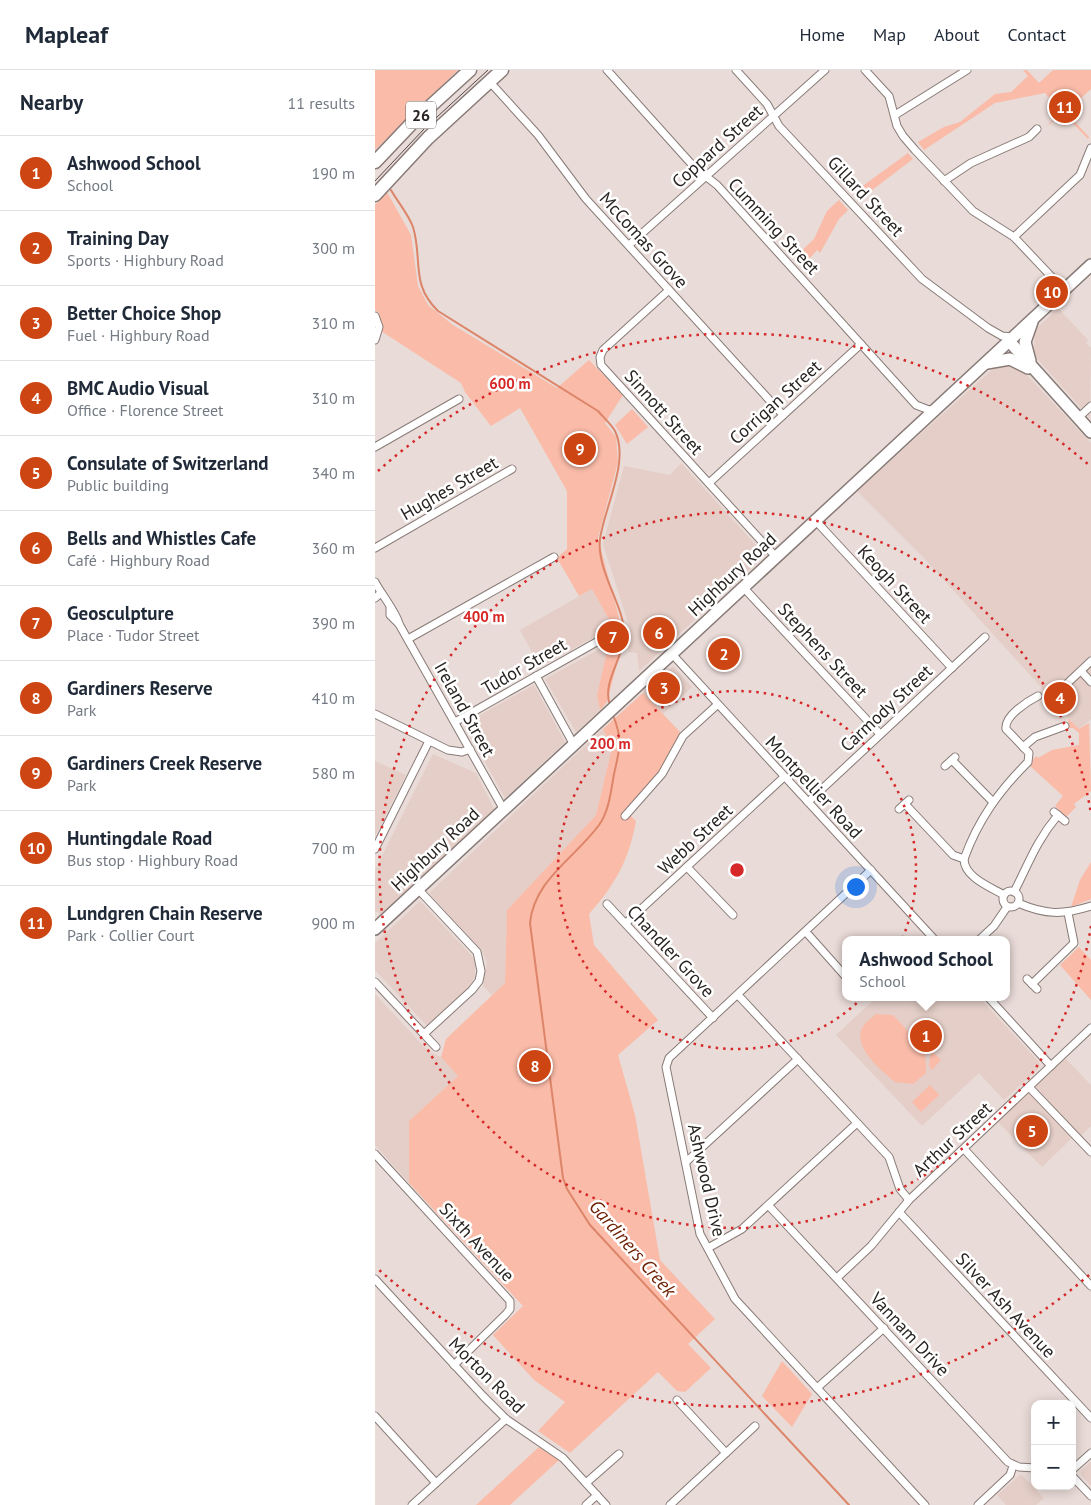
<!DOCTYPE html>
<html lang="en">
<head>
<meta charset="utf-8">
<style>
  body { margin:0; font-family:"PT Sans",sans-serif; background:#f2f2f3; color:#1f2937 }
  .controls { position:absolute; right:15px; bottom:15px; display:grid; overflow:hidden; border-radius:10px; box-shadow:0 2px 12px #0003 }
  .controls button { width:45px; height:45px; display:grid; place-items:center; padding:0; border:0; border-bottom:1px solid #e0e1e3; background:#fff; color:#1f2937; font:25px sans-serif }
  .you { position:absolute; left:480px; top:816px; width:18px; height:18px; margin:-12px; border:4px solid #fff; border-radius:50%; background:#1a73e8; box-shadow:0 0 0 8px #1a73e833 }
  .badge { display:grid; place-items:center; width:32px; height:32px; border-radius:50%; background:#cd4512; color:#fff; font-size:16px; font-weight:700 }
  .pin { position:absolute; translate:-50% -50%; border:2px solid #fff; box-shadow:0 1px 5px #0006 }
  .popup { position:absolute; left:467px; top:866px; width:168px; height:65px; box-sizing:border-box; display:grid; place-content:center; border-radius:10px; background:#fff; filter:drop-shadow(0 1px 4px #0005); font-size:16px; white-space:nowrap; color:#747a83 }
  .popup b { font-size:19px; color:#1f2937 }
  .popup::after { content:''; position:absolute; left:50%; top:100%; margin-left:-10px; border:10px solid transparent; border-top-color:#fff }
  .list { margin:0; padding:0; list-style:none }
  h2 { display:flex; justify-content:space-between; align-items:center; height:65px; margin:0; padding:0 20px; font-size:21px }
  h2 small { font-size:16px; font-weight:400; color:#747a83 }
  .list li { display:grid; grid-template-columns:32px 1fr auto; gap:15px; align-items:center; box-sizing:border-box; height:75px; padding:0 20px; border-top:1px solid #e0e1e3 }
  .list b { display:block; font-size:19px; white-space:nowrap }
  .list p { margin:0; font-size:16px; white-space:nowrap; color:#747a83 }
  .list em { font-size:16px; font-style:normal; color:#747a83 }
  .map { position:relative; flex:none; width:716px; height:1435px; overflow:hidden }
  header { display:flex; align-items:center; gap:30px; box-sizing:border-box; height:70px; padding:0 25px; background:#fff; border-bottom:1px solid #e0e1e3 }
  header strong { font-size:24px }
  nav { display:flex; gap:28px; margin-inline-start:auto; font-size:18px }
  main { display:flex }
  aside { flex:1; background:#fff }
  .map>svg:first-child { display:block }
  .built { fill:#e4cec7 }
  .green { fill:#fabba8 }
  .lines { fill:none; stroke-linecap:round; stroke-linejoin:round }
  .stream { stroke:#dd8569; stroke-width:2 }
  .street-casing { stroke:#887b77; stroke-width:9 }
  .primary-casing { stroke:#887b77; stroke-width:14 }
  .highway-casing { stroke:#887b77; stroke-width:15 }
  .street { stroke:#fff; stroke-width:7 }
  .primary { stroke:#fff; stroke-width:11 }
  .highway { stroke:#fff; stroke-width:12 }
  .tram { stroke:#4f4845; stroke-width:1 }
  .ring { fill:none; stroke:#d62828; stroke-width:2.5; stroke-dasharray:2.5 5 }
  .labels { text-anchor:middle; dominant-baseline:central; stroke-width:5; stroke-linejoin:round; paint-order:stroke }
  .shield { fill:#fff; stroke:#696664; stroke-width:1 }
  .shield-label { font-size:16px; font-weight:bold; fill:#292422 }
  .street-label { font-size:18px; fill:#292422; stroke:#fff }
  .water-label { font-size:19px; font-style:italic; fill:#6d1f02; stroke:#fff }
  .centre { fill:#d62828; stroke:#fff; stroke-width:2.5 }
  .ring-label { font-size:15px; text-anchor:middle; font-weight:bold; fill:#d62828; stroke:#fff; stroke-width:5; stroke-linejoin:round; paint-order:stroke }
</style>
</head>
<body>
<header>
<strong>Mapleaf</strong>
<nav><a>Home</a><a>Map</a><a>About</a><a>Contact</a></nav>
</header>
<main>
<aside>
<h2>Nearby<small>11 results</small></h2>
<ul class="list">
<li><span class="badge">1</span><div><b>Ashwood School</b><p>School</p></div><em>190 m</em></li>
<li><span class="badge">2</span><div><b>Training Day</b><p>Sports · Highbury Road</p></div><em>300 m</em></li>
<li><span class="badge">3</span><div><b>Better Choice Shop</b><p>Fuel · Highbury Road</p></div><em>310 m</em></li>
<li><span class="badge">4</span><div><b>BMC Audio Visual</b><p>Office · Florence Street</p></div><em>310 m</em></li>
<li><span class="badge">5</span><div><b>Consulate of Switzerland</b><p>Public building</p></div><em>340 m</em></li>
<li><span class="badge">6</span><div><b>Bells and Whistles Cafe</b><p>Café · Highbury Road</p></div><em>360 m</em></li>
<li><span class="badge">7</span><div><b>Geosculpture</b><p>Place · Tudor Street</p></div><em>390 m</em></li>
<li><span class="badge">8</span><div><b>Gardiners Reserve</b><p>Park</p></div><em>410 m</em></li>
<li><span class="badge">9</span><div><b>Gardiners Creek Reserve</b><p>Park</p></div><em>580 m</em></li>
<li><span class="badge">10</span><div><b>Huntingdale Road</b><p>Bus stop · Highbury Road</p></div><em>700 m</em></li>
<li><span class="badge">11</span><div><b>Lundgren Chain Reserve</b><p>Park · Collier Court</p></div><em>900 m</em></li>
</ul>
</aside>
<div class="map">
<svg width="716" height="1435" viewBox="0 0 716 1435">
  <rect width="100%" height="100%" fill="#e9dbd7"/>
  <!-- built -->
  <g class="built">
    <path d="M683,238L713,270L711,273L716,278L715,348L659,285L660,260Z"/>
    <path d="M626,294L641,296L649,302L716,373V649L704,659L549,488L482,421L619,298Z"/>
    <path d="M306,393L390,485L264,601L262,583L253,582L256,562L228,474L249,396L295,405Z"/>
    <path d="M217,519L236,553L232,560L165,597L145,560Z"/>
    <path d="M234,574L222,625L225,640L201,662L170,609Z"/>
    <path d="M298,596L317,617L288,644L268,623Z"/>
    <path d="M159,615L190,672L130,728L89,654Z"/>
    <path d="M228,659L237,678L221,745L132,840L130,913L117,925L108,916L112,892L107,881L54,823Z"/>
    <path d="M58,684L101,703L119,739L6,844L0,841V800Z"/>
    <path d="M0,691L31,705L0,767Z"/>
    <path d="M45,831L95,884L100,891V907L93,918L52,956L0,900V873Z"/>
    <path d="M0,924L54,982L66,987L83,1006L34,1051V1113L0,1075Z"/>
    <path d="M502,927H604L664,992L665,997L629,1030L604,1003L547,1056L461,965Z"/>
    <path d="M689,987L716,1015V1056L702,1070L698,1067L667,1097L623,1052Z"/>
    <path d="M716,1391V1416L706,1405V1401Z"/>
    <path d="M646,1404L669,1428L661,1435H631L622,1425Z"/>
  </g>
  <!-- green -->
  <g class="green">
    <path d="M0,0H83L0,80Z"/>
    <path d="M648,0H652L664,13L678,0H716V19L691,42L714,67L713,69L688,43L671,57L686,41L670,23L620,33L549,80L543,72L569,57L585,52L620,24L636,22L653,6Z"/>
    <path d="M533,83L538,89L484,130L478,123Z"/>
    <path d="M12,122L36,165L43,216L53,235L78,255L182,318L214,290L248,325L230,353L241,367L243,392L223,468L249,567L232,632L225,640L222,625L235,568L236,553L217,519L204,526L182,488L192,479V421L145,338L116,356L90,322L86,313L6,261L4,243L0,240V135Z"/>
    <path d="M464,130L473,140L464,149L445,183L442,180L427,197L419,188L439,169L452,141Z"/>
    <path d="M257,339L273,357L252,374L240,355Z"/>
    <path d="M268,623L306,663L288,699L250,740L261,751C254,790 240,815 214,844L219,875L283,950L243,985L260,1045L285,1190L340,1249L313,1274L336,1298L310,1322L302,1321L283,1302L195,1383L163,1361L190,1332L159,1310L118,1265L148,1236L34,1113V1051L83,1006L66,987L71,969L130,913L132,840L221,745L237,678L228,659Z"/>
    <path d="M693,648L704,659L714,653L716,721L699,734L701,737L691,747L680,736L688,726L654,695L661,686L663,688L677,680L704,675V663L698,658H694Z"/>
    <path d="M716,792V829L696,837L705,810Z"/>
    <path d="M704,877L716,890V930L685,895Z"/>
    <path d="M501,944L518,945L550,979L551,1003L538,1014L520,1012C507,1001 478,978 487,958C490,952 497,948 501,944Z"/>
    <path d="M556,980L566,990L557,1000L554,996Z"/>
    <path d="M555,1015L564,1025L546,1042L537,1032Z"/>
    <path d="M407,1291L437,1324L417,1357L387,1326Z"/>
    <path d="M164,1377L184,1390L135,1435H101Z"/>
  </g>
  <g class="lines">
    <!-- stream -->
    <g class="stream">
      <path d="M16,120C22,131 34,145 38,157C48,190 35,214 63,241L223,341C228,347 236,354 240,361C255,392 229,438 225,469C221,502 253,541 249,569C246,591 227,614 235,635"/>
      <path d="M238,645C248,671 245,677 239,704C236,721 234,741 224,755C200,788 159,810 155,853L188,1108L192,1119L215,1155L474,1435"/>
    </g>
    <!-- street casing -->
    <g class="street-casing">
      <g id="street">
        <path d="M232,0L320,98L342,115L541,335L554,340L561,339"/>
        <path d="M361,0L392,34L404,56L547,209L613,258L627,266L638,267"/>
        <path d="M490,0L514,26L522,56L528,66L540,80L598,141L639,167L689,220"/>
        <path d="M114,11L163,65L211,129L408,345"/>
        <path d="M520,45L592,0"/>
        <path d="M569,111L596,93L654,67L662,59"/>
        <path d="M639,167L705,105L716,78"/>
        <path d="M254,175L450,0"/>
        <path d="M294,220L228,280L225,287L226,295L401,487"/>
        <path d="M0,246L4,257L0,270"/>
        <path d="M703,348L716,336"/>
        <path d="M0,377L84,329"/>
        <path d="M334,413L486,274"/>
        <path d="M440,450L577,598"/>
        <path d="M0,478L137,399"/>
        <path d="M0,512C5,522 23,545 24,554L129,740"/>
        <path d="M368,517L505,664"/>
        <path d="M0,528L6,523"/>
        <path d="M15,538V545L24,554"/>
        <path d="M33,569L179,487"/>
        <path d="M297,584L560,870"/>
        <path d="M706,601L716,612"/>
        <path d="M161,606L199,675"/>
        <path d="M681,624L716,591"/>
        <path d="M0,644L73,680L87,682L95,679"/>
        <path d="M80,652L234,565"/>
        <path d="M648,677L660,667L690,656"/>
        <path d="M577,690L617,731"/>
        <path d="M570,696L580,687"/>
        <path d="M433,732L610,567"/>
        <path d="M530,734L578,785L589,789"/>
        <path d="M524,739L534,730"/>
        <path d="M679,742L690,751"/>
        <path d="M250,746L287,704L308,666L342,635"/>
        <path d="M0,779L54,671"/>
        <path d="M312,797L358,845"/>
        <path d="M496,800L294,988L291,997L325,1164L360,1229L550,1435"/>
        <path d="M43,819L102,882L106,901L104,911L97,920L49,964"/>
        <circle cx="636" cy="829" r="8"/>
        <path d="M639,822C655,791 660,773 683,745"/>
        <path d="M629,825C615,817 589,807 589,789C603,750 624,721 653,692L654,683L631,659C629,646 653,631 663,626"/>
        <path d="M643,833C671,845 687,845 716,836"/>
        <path d="M232,834L338,948"/>
        <path d="M251,853L409,707"/>
        <path d="M431,862L471,907"/>
        <path d="M604,870L619,856L632,837"/>
        <path d="M652,909L662,919"/>
        <path d="M0,912L61,977"/>
        <path d="M657,914L699,873L693,843"/>
        <path d="M363,925L514,1087L525,1119L534,1130"/>
        <path d="M613,927L676,996"/>
        <path d="M654,1017L716,1082"/>
        <path d="M589,1079L716,1216"/>
        <path d="M0,1084L135,1231V1239L131,1244L79,1295"/>
        <path d="M311,1092L423,989"/>
        <path d="M394,1136L633,1392L644,1397L660,1398"/>
        <path d="M524,1142L716,1348"/>
        <path d="M333,1178L367,1159L481,1054"/>
        <path d="M463,1207L496,1176L534,1130L716,958"/>
        <path d="M0,1209L108,1326L131,1349L188,1388L231,1435"/>
        <path d="M442,1318L509,1258"/>
        <path d="M302,1330L351,1383"/>
        <path d="M0,1346L61,1413"/>
        <path d="M697,1400L716,1383"/>
        <path d="M697,1406L716,1426"/>
        <path d="M211,1413L244,1384"/>
        <path d="M37,1435L131,1349"/>
        <path d="M211,1435L222,1425"/>
        <path d="M295,1435L380,1356"/>
        <path d="M603,1435L635,1405L638,1396"/>
      </g>
    </g>
    <!-- primary casing -->
    <g class="primary-casing">
      <g id="primary">
        <path d="M634,271L716,362"/>
        <path d="M655,291L650,272L657,252"/>
        <path d="M612,293L635,289L653,298"/>
        <path d="M0,859L716,195"/>
      </g>
    </g>
    <!-- highway casing -->
    <g class="highway-casing">
      <g id="highway">
        <path d="M0,92L38,52L95,0"/>
        <path d="M0,125L53,68L127,0"/>
      </g>
    </g>
    <!-- street -->
    <use href="#street" class="street"/>
    <!-- primary -->
    <use href="#primary" class="primary"/>
    <!-- highway -->
    <use href="#highway" class="highway"/>
    <!-- tram -->
    <path class="tram" d="M0,111L49,59L113,0"/>
  </g>
  <!-- distance rings -->
  <g class="ring">
    <circle cx="362" cy="800" r="179"/>
    <path d="M716 856A358 358 0 1 1 716 744"/>
    <path d="M714 1205A537 537 0 0 1 3 1199M3 401A537 537 0 0 1 714 395"/>
  </g>
  <g class="labels">
    <!-- shield labels -->
    <rect class="shield" x="31" y="31.5" width="30" height="27" rx="4"/>
    <g class="shield-label">
      <text x="46" y="45">26</text>
    </g>
    <!-- street labels -->
    <g class="street-label">
      <text transform="translate(342 76) rotate(-42)">Coppard Street</text>
      <text transform="translate(491 126) rotate(47)">Gillard Street</text>
      <text transform="translate(399 156) rotate(47)">Cumming Street</text>
      <text transform="translate(269 170) rotate(48)">McComas Grove</text>
      <text transform="translate(400 332) rotate(-42)">Corrigan Street</text>
      <text transform="translate(289 342) rotate(48)">Sinnott Street</text>
      <text transform="translate(74 418) rotate(-30)">Hughes Street</text>
      <text transform="translate(357 504) rotate(-43)">Highbury Road</text>
      <text transform="translate(520 514) rotate(47)">Keogh Street</text>
      <text transform="translate(448 580) rotate(47)">Stephens Street</text>
      <text transform="translate(149 596) rotate(-30)">Tudor Street</text>
      <text transform="translate(511 638) rotate(-43)">Carmody Street</text>
      <text transform="translate(90 639) rotate(61)">Ireland Street</text>
      <text transform="translate(439 717) rotate(47)">Montpellier Road</text>
      <text transform="translate(320 769) rotate(-43)">Webb Street</text>
      <text transform="translate(60 779) rotate(-43)">Highbury Road</text>
      <text transform="translate(296 881) rotate(47)">Chandler Grove</text>
      <text transform="translate(577 1069) rotate(-43)">Arthur Street</text>
      <text transform="translate(332 1110) rotate(77)">Ashwood Drive</text>
      <text transform="translate(102 1172) rotate(47)">Sixth Avenue</text>
      <text transform="translate(631 1235) rotate(47)">Silver Ash Avenue</text>
      <text transform="translate(535 1264) rotate(47)">Vannam Drive</text>
      <text transform="translate(112 1305) rotate(45)">Morton Road</text>
    </g>
    <!-- water labels -->
    <g class="water-label">
      <text transform="translate(258 1178) rotate(49)">Gardiners Creek</text>
    </g>
  </g>
  <circle cx="362" cy="800" r="8" class="centre"/>
  <g class="ring-label">
    <text x="135" y="319">600 m</text>
    <text x="109" y="552">400 m</text>
    <text x="235" y="679">200 m</text>
  </g>
</svg>
<div class="controls">
<button>+</button>
<button>−</button>
</div>
<div class="you"></div>
<div class="pin badge" style="left:551px;top:966px">1</div>
<div class="popup"><b>Ashwood School</b>School</div>
<div class="pin badge" style="left:349px;top:584px">2</div>
<div class="pin badge" style="left:289px;top:618px">3</div>
<div class="pin badge" style="left:685px;top:628px">4</div>
<div class="pin badge" style="left:657px;top:1061px">5</div>
<div class="pin badge" style="left:284px;top:563px">6</div>
<div class="pin badge" style="left:238px;top:567px">7</div>
<div class="pin badge" style="left:160px;top:996px">8</div>
<div class="pin badge" style="left:205px;top:379px">9</div>
<div class="pin badge" style="left:677px;top:222px">10</div>
<div class="pin badge" style="left:690px;top:37px">11</div>
</div>
</main>
</body>
</html>
